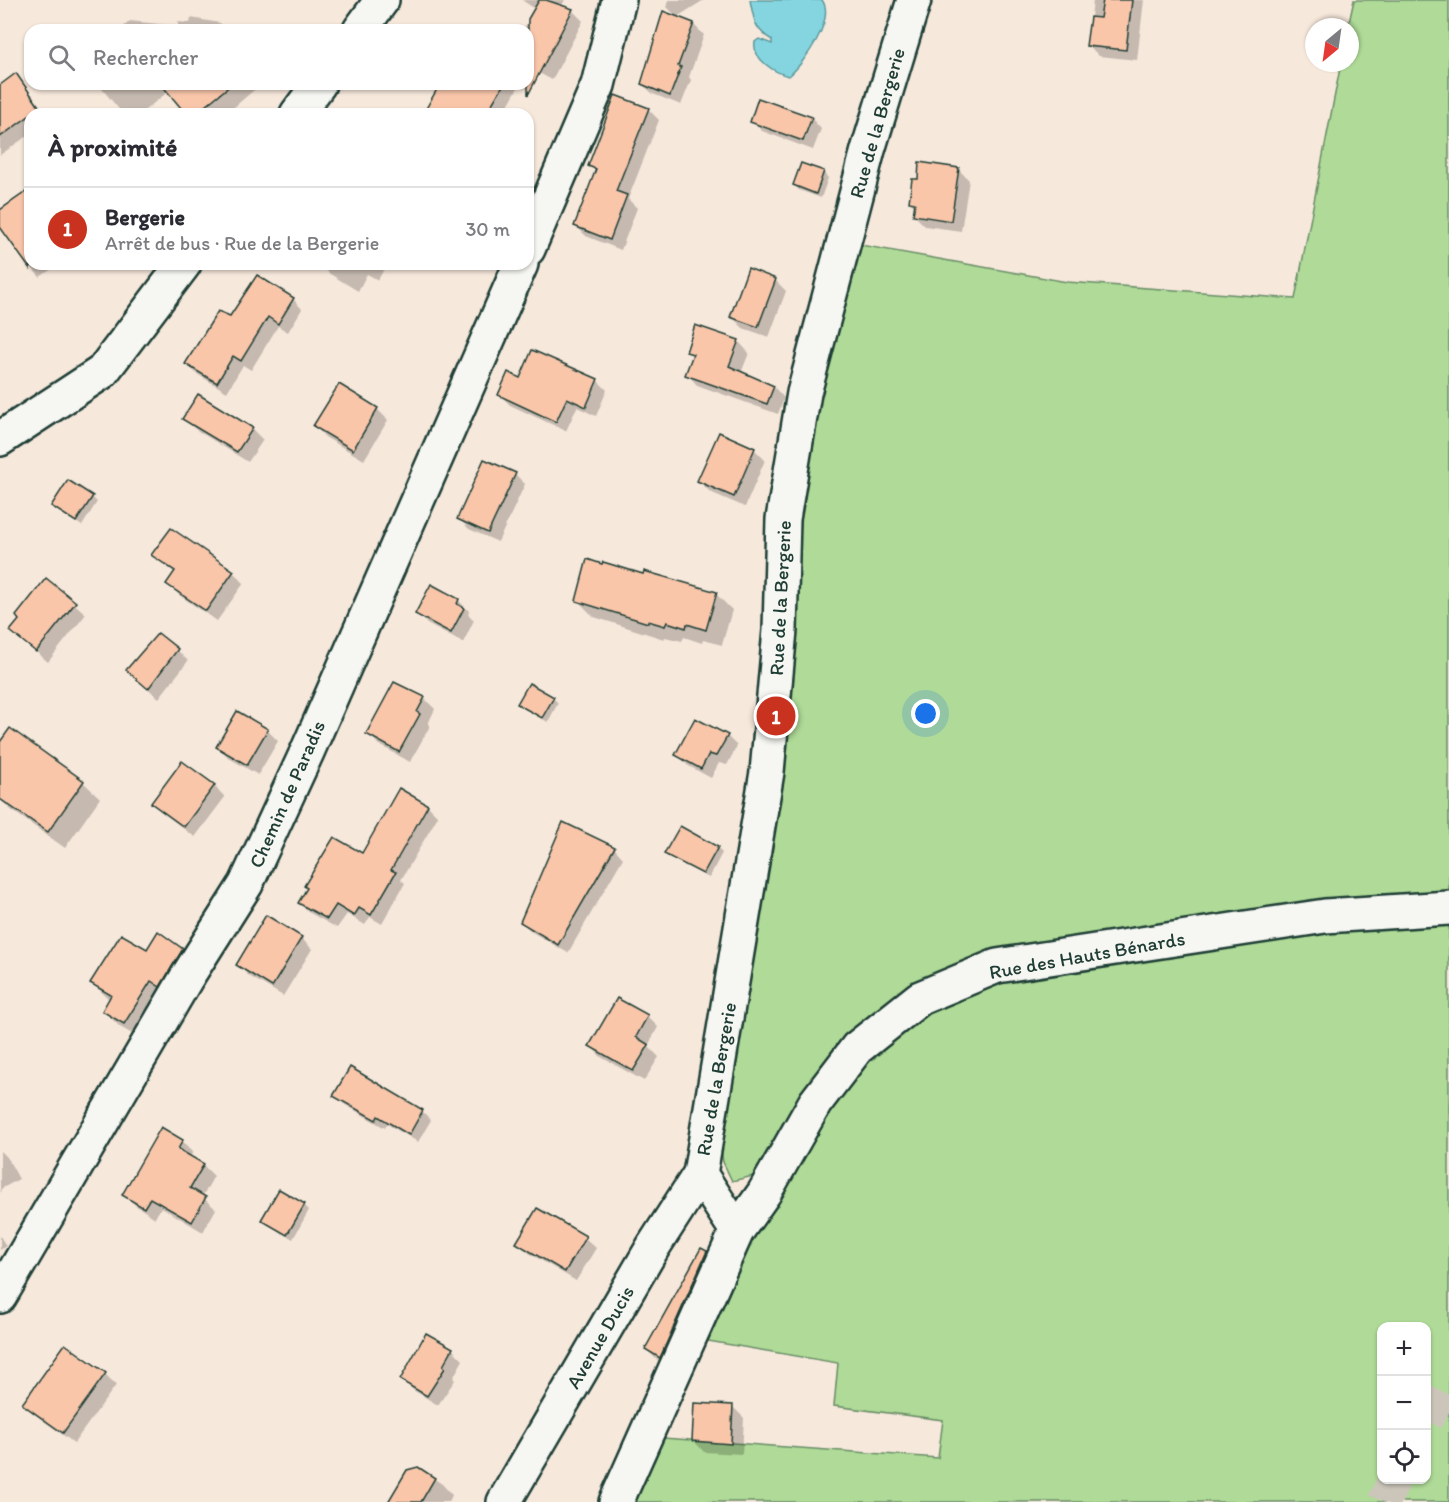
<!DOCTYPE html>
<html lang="fr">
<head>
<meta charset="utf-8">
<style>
  body { margin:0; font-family:Itim,sans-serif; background:#f7f7f7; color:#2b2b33 }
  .controls { position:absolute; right:18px; bottom:18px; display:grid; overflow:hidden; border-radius:12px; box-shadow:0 2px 4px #0004 }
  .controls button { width:54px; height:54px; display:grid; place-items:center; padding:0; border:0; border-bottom:2px solid #e1e1e2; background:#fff; color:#2b2b33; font:30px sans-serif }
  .compass { position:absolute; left:1305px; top:18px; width:54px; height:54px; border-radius:50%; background:#fff; box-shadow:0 2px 4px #0004; rotate:209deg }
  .you { position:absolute; left:926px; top:714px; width:21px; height:21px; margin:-15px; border:4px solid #fff; border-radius:50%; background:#1a73e8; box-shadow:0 0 0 9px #1a73e833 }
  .badge { display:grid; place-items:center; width:39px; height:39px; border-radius:50%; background:#c8321e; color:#fff; font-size:20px; font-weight:700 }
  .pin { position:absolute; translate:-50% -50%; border:3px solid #fff; box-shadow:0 2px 6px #0006 }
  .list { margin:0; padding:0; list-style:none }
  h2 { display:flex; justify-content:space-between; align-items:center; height:78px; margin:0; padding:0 24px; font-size:26px }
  h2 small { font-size:20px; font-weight:400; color:#7c7c81 }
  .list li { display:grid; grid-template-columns:39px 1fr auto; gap:18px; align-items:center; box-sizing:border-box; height:84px; padding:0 24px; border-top:2px solid #e1e1e2 }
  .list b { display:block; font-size:22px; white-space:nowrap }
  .list p { margin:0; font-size:20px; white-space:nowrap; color:#7c7c81 }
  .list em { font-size:20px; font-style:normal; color:#7c7c81 }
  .icon { flex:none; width:33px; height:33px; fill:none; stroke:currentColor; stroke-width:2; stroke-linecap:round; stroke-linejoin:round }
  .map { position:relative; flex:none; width:1449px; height:1502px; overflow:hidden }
  .search { position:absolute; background:#fff; box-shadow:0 2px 4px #0004; left:24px; top:24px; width:510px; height:66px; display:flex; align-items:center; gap:15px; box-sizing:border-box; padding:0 21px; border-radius:18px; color:#7c7c81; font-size:22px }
  .panel { position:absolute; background:#fff; box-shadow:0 2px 4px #0004; left:24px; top:108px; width:510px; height:162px; border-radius:18px }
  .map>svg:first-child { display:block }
  .green { fill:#afda97; stroke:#678c66; stroke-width:1.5; fill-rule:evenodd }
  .water { fill:#85d5e0; stroke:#5c989b; stroke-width:1.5 }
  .shadow { fill:#0003 }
  .building { fill:#f9c6aa; stroke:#1f3d34; stroke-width:1.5 }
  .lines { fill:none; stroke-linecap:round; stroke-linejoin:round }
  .highway-tunnel { stroke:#ccc6ba; stroke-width:33; stroke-dasharray:33 16; stroke-linecap:butt }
  .minor-casing { stroke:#1f3d34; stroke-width:38 }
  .minor { stroke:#f6f6f2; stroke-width:33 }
  .labels { text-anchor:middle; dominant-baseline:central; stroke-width:6; stroke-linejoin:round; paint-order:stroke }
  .street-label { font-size:20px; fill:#1f3d34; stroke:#f6f6f2 }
</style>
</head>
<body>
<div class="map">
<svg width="1449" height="1502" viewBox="0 0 1449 1502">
  <rect width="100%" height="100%" fill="#f7e8dc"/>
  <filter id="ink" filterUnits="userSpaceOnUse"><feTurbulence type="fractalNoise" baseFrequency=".0167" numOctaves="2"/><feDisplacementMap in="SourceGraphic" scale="12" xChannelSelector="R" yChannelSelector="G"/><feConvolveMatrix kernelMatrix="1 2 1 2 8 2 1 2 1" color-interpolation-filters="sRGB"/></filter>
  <g filter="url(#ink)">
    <!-- green -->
    <path class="green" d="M1354,0H1449V1502H634L663,1438L938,1458L943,1420L834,1406L838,1363L708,1341L785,1166L852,1038L753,1176L732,1181L723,1162L717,1124L780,765L808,441L861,245L1067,282L1295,299L1341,63H1350V27H1348ZM1382,1326H1426V1480H1382Z"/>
    <!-- water -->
    <path class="water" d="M750,0H822C836,19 804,63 789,76C775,73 752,59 755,42L759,39L772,44V40C754,29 754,20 750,0Z"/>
    <!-- shadow -->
    <g class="shadow">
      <path d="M522,0H565L561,7L572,10L583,21L552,80L528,67V30H523L535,9Z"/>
      <path d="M669,0H704L677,17L667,7Z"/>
      <path d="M1093,0H1144L1137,60L1099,56L1088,45Z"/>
      <path d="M191,18L220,23L227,30H120L130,21L178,26V22L190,23Z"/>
      <path d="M693,24L704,35L689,77L691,80L681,105L653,94L642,84Z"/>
      <path d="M16,75L26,86L46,114H30V134L0,155V87Z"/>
      <path d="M98,84H261L226,114H188L169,91L140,114H123Z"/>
      <path d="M437,84H516L519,86L503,114H425L439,89L435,86Z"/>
      <path d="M759,100L812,119L821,129L813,150L762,131L752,121Z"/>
      <path d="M648,109L659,120L628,199L637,208L621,250L586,236L575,225L596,172L590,166Z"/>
      <path d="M958,169L969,180L961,231L925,226L914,215L915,207L910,202Z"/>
      <path d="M823,172L828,178L821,198L799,190L794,185Z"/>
      <path d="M30,191V264H59L40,277L30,266L0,224V212Z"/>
      <path d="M320,264H387L378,280L367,274L358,291L330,274Z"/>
      <path d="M775,280L786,291L769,337L743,328L732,317Z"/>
      <path d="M293,299L302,309L288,332L278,326L251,370L243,365L227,392L197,374L187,364L231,318Z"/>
      <path d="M696,327L739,342L749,353L741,373L774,387L784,398L778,414L697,385L687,374L693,357L688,351Z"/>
      <path d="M521,380H597L607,390L596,416L577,407L566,431L510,405L500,395Z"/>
      <path d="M377,409L388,420L364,460L325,437L315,426Z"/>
      <path d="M184,419L252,429L263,440L248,462L195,429Z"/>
      <path d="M754,449L765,460L745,507L710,492L699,481Z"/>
      <path d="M515,474L525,484L498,542L469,529L459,519Z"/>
      <path d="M92,497L97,502L82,526L53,506Z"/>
      <path d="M153,555L233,572L244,583L217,621L179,595L168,584L175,573Z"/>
      <path d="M644,575L716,594L732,610L722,645L703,640L702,643L684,637L682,641L665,637L664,639L594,617L578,601Z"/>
      <path d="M47,580L86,614L48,662L12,631Z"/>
      <path d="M458,600L469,611L468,614L474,620L463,643L427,624L417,613Z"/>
      <path d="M177,650L188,661L159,698L139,681Z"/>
      <path d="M424,698L435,709L428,724L430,726L410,762L378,744L368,733Z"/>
      <path d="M553,698L558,703L548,722L524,709L519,704Z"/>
      <path d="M267,730L278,741L258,775L229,758L218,747Z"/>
      <path d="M727,736L737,746L727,765L719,763L711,778L687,765L677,754Z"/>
      <path d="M0,745L83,782L100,798L65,848L10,809L0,799Z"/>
      <path d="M182,763L214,786L225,797L195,837L164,814L153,803Z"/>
      <path d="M400,790L428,806L438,816L401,880L405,883L382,924L370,917L365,925L347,914L337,928L310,913L300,903L362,855Z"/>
      <path d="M680,828L717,848L722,853L709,878L671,858L666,853Z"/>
      <path d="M614,848L623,858L568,953L532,932L522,922Z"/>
      <path d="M301,938L312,949L283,996L249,976L238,965Z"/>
      <path d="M182,950L198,966L141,1039L120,1027L104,1011L110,1000L92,983L147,951Z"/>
      <path d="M647,1016L658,1027L648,1046L659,1057L644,1081L601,1057L591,1046Z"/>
      <path d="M335,1095L422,1111L431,1120L418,1142L387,1124L385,1128L344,1104Z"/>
      <path d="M182,1141L193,1152L190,1157L203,1165L214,1176L202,1197L216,1209L203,1232L161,1207L155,1218L135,1205L124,1194Z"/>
      <path d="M0,1151L8,1159L19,1179L1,1189L0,1193Z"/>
      <path d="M304,1205L309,1210L293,1239L268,1225L263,1220Z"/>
      <path d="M538,1210L585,1238L596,1248L576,1281L529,1253L518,1242Z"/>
      <path d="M0,1236L6,1246L0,1250Z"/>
      <path d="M702,1250L717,1263L671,1368L657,1360L646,1349Z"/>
      <path d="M66,1346L105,1374L116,1385L74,1443L34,1414L24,1403Z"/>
      <path d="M452,1349L463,1360L453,1378L455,1380L438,1405L413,1390L402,1379Z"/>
      <path d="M733,1407L744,1418L742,1454L704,1452L694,1441Z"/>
      <path d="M418,1468L442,1484L452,1495L449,1502H390Z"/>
    </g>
    <!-- building -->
    <g class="building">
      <path d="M539,0H546L573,9L528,95V19Z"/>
      <path d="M1103,0H1132L1126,50L1086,46L1090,17L1100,18Z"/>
      <path d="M663,11L694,23L678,66L681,67L670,96L641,84Z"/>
      <path d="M16,73L40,108L0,137V85Z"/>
      <path d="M161,84H232L195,114H186Z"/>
      <path d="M440,84H504L486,114H423Z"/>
      <path d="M615,95L649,108L616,191L627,195L610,240L574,226L596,169L588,166Z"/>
      <path d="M758,98L812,117L803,141L750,122Z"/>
      <path d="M919,162L959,168L951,221L913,215L915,203L909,202L912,179H918Z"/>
      <path d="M801,163L824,171L816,194L793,185Z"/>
      <path d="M30,189V269L0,227V210Z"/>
      <path d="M748,268L776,279L758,327L730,317Z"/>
      <path d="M257,275L294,298L278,324L268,317L241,361L233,356L217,383L185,364L218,311L230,316Z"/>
      <path d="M695,325L739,340L729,366L774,386L767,404L685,375L693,354L686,352Z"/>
      <path d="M532,350L598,379L586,407L567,398L556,422L498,395L508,372L520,378Z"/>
      <path d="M339,384L378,408L353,450L313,426Z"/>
      <path d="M198,394L253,428L237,452L182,419Z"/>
      <path d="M719,432L755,448L734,497L697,481Z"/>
      <path d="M484,459L516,473L488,533L457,519Z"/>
      <path d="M68,480L93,496L76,522L51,506Z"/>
      <path d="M171,528L234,571L206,611L166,584L175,571L151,555Z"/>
      <path d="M587,559L602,564L603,562L643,574L644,571L717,592L706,630L687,624L686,628L667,622L665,626L648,621V623L576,601Z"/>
      <path d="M46,578L76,602L36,652L10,631L19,620L16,616Z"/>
      <path d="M431,584L459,599L457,604L464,608L451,633L415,614Z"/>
      <path d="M158,633L178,649L148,689L126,670Z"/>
      <path d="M394,682L425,697L417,712L420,714L399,752L366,734Z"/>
      <path d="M529,683L554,697L542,718L517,704Z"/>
      <path d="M237,711L268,729L247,765L216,747Z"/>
      <path d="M695,718L728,735L716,756L709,754L701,769L675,755Z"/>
      <path d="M10,728L84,781L48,832L0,799V742Z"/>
      <path d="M182,761L215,785L184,827L151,803Z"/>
      <path d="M399,788L428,805L391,870L396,872L371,915L359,908L354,916L336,905L327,919L298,903L307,888L304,886L334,837L362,853Z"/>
      <path d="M563,822L615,847L558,945L520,922Z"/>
      <path d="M680,826L718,847L703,874L664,854Z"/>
      <path d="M266,915L302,937L272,987L236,965Z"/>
      <path d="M158,931L183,949L160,987L151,981L124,1024L102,1011L111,995L90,983L121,934L147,949Z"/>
      <path d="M617,998L648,1015L636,1037L649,1045L633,1071L589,1046Z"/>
      <path d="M350,1067L423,1110L409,1135L378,1116L376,1120L333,1096Z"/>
      <path d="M161,1127L183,1140L178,1149L204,1164L190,1188L206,1197L192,1222L150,1198L144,1208L122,1195Z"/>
      <path d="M279,1189L305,1204L287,1235L261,1220Z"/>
      <path d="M537,1208L586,1236L565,1272L516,1243Z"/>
      <path d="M701,1248L707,1251L660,1358L645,1349Z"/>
      <path d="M426,1333L453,1348L443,1366L445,1368L427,1396L400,1380Z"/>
      <path d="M65,1344L106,1373L63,1433L22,1404Z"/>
      <path d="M694,1403L733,1405L731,1444L692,1441Z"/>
      <path d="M418,1467L435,1478L421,1502H388L407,1470Z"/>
    </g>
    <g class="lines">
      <!-- highway-tunnel -->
      <g class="highway-tunnel">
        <path d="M1426,1420L1449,1378"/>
        <path d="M1384,1502L1394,1480"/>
      </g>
      <!-- minor casing -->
      <g class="minor-casing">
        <g id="minor">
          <path d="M360,30L382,0"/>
          <path d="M297,114L319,84"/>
          <path d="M528,249L598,85L619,0"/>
          <path d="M0,439L102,372L184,264"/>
          <path d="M737,1231L700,1174L767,772L780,630L783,519L804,393L868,150L914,0"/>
          <path d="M0,1296L187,977L246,884L307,752L521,264"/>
          <path d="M504,1502L653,1247L700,1174"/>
          <path d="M616,1502L737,1231L764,1193L815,1103L857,1048L920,998L997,966L1325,916L1449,908"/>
        </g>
      </g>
      <!-- minor -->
      <use href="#minor" class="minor"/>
    </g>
  </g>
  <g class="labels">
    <!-- street labels -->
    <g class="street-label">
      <text transform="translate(877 123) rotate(-74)">Rue de la Bergerie</text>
      <text transform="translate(780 598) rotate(-87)">Rue de la Bergerie</text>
      <text transform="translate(287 794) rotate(-66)">Chemin de Paradis</text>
      <text transform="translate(1087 955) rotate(-10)">Rue des Hauts Bénards</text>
      <text transform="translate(716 1079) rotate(-80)">Rue de la Bergerie</text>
      <text transform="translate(600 1337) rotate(-60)">Avenue Ducis</text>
    </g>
  </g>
</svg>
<div class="controls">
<button>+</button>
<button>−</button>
<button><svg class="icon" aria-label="locate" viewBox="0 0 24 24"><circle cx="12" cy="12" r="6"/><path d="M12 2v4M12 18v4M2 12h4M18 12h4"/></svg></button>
</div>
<svg class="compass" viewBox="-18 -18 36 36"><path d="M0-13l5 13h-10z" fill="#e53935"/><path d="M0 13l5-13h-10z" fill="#7c7c81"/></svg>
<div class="you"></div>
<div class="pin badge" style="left:776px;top:716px">1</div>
<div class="search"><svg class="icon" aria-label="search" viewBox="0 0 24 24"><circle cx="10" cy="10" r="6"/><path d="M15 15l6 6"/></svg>Rechercher</div>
<section class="panel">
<h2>À proximité<small></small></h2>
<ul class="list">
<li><span class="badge">1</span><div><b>Bergerie</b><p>Arrêt de bus · Rue de la Bergerie</p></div><em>30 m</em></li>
</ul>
</section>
</div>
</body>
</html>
